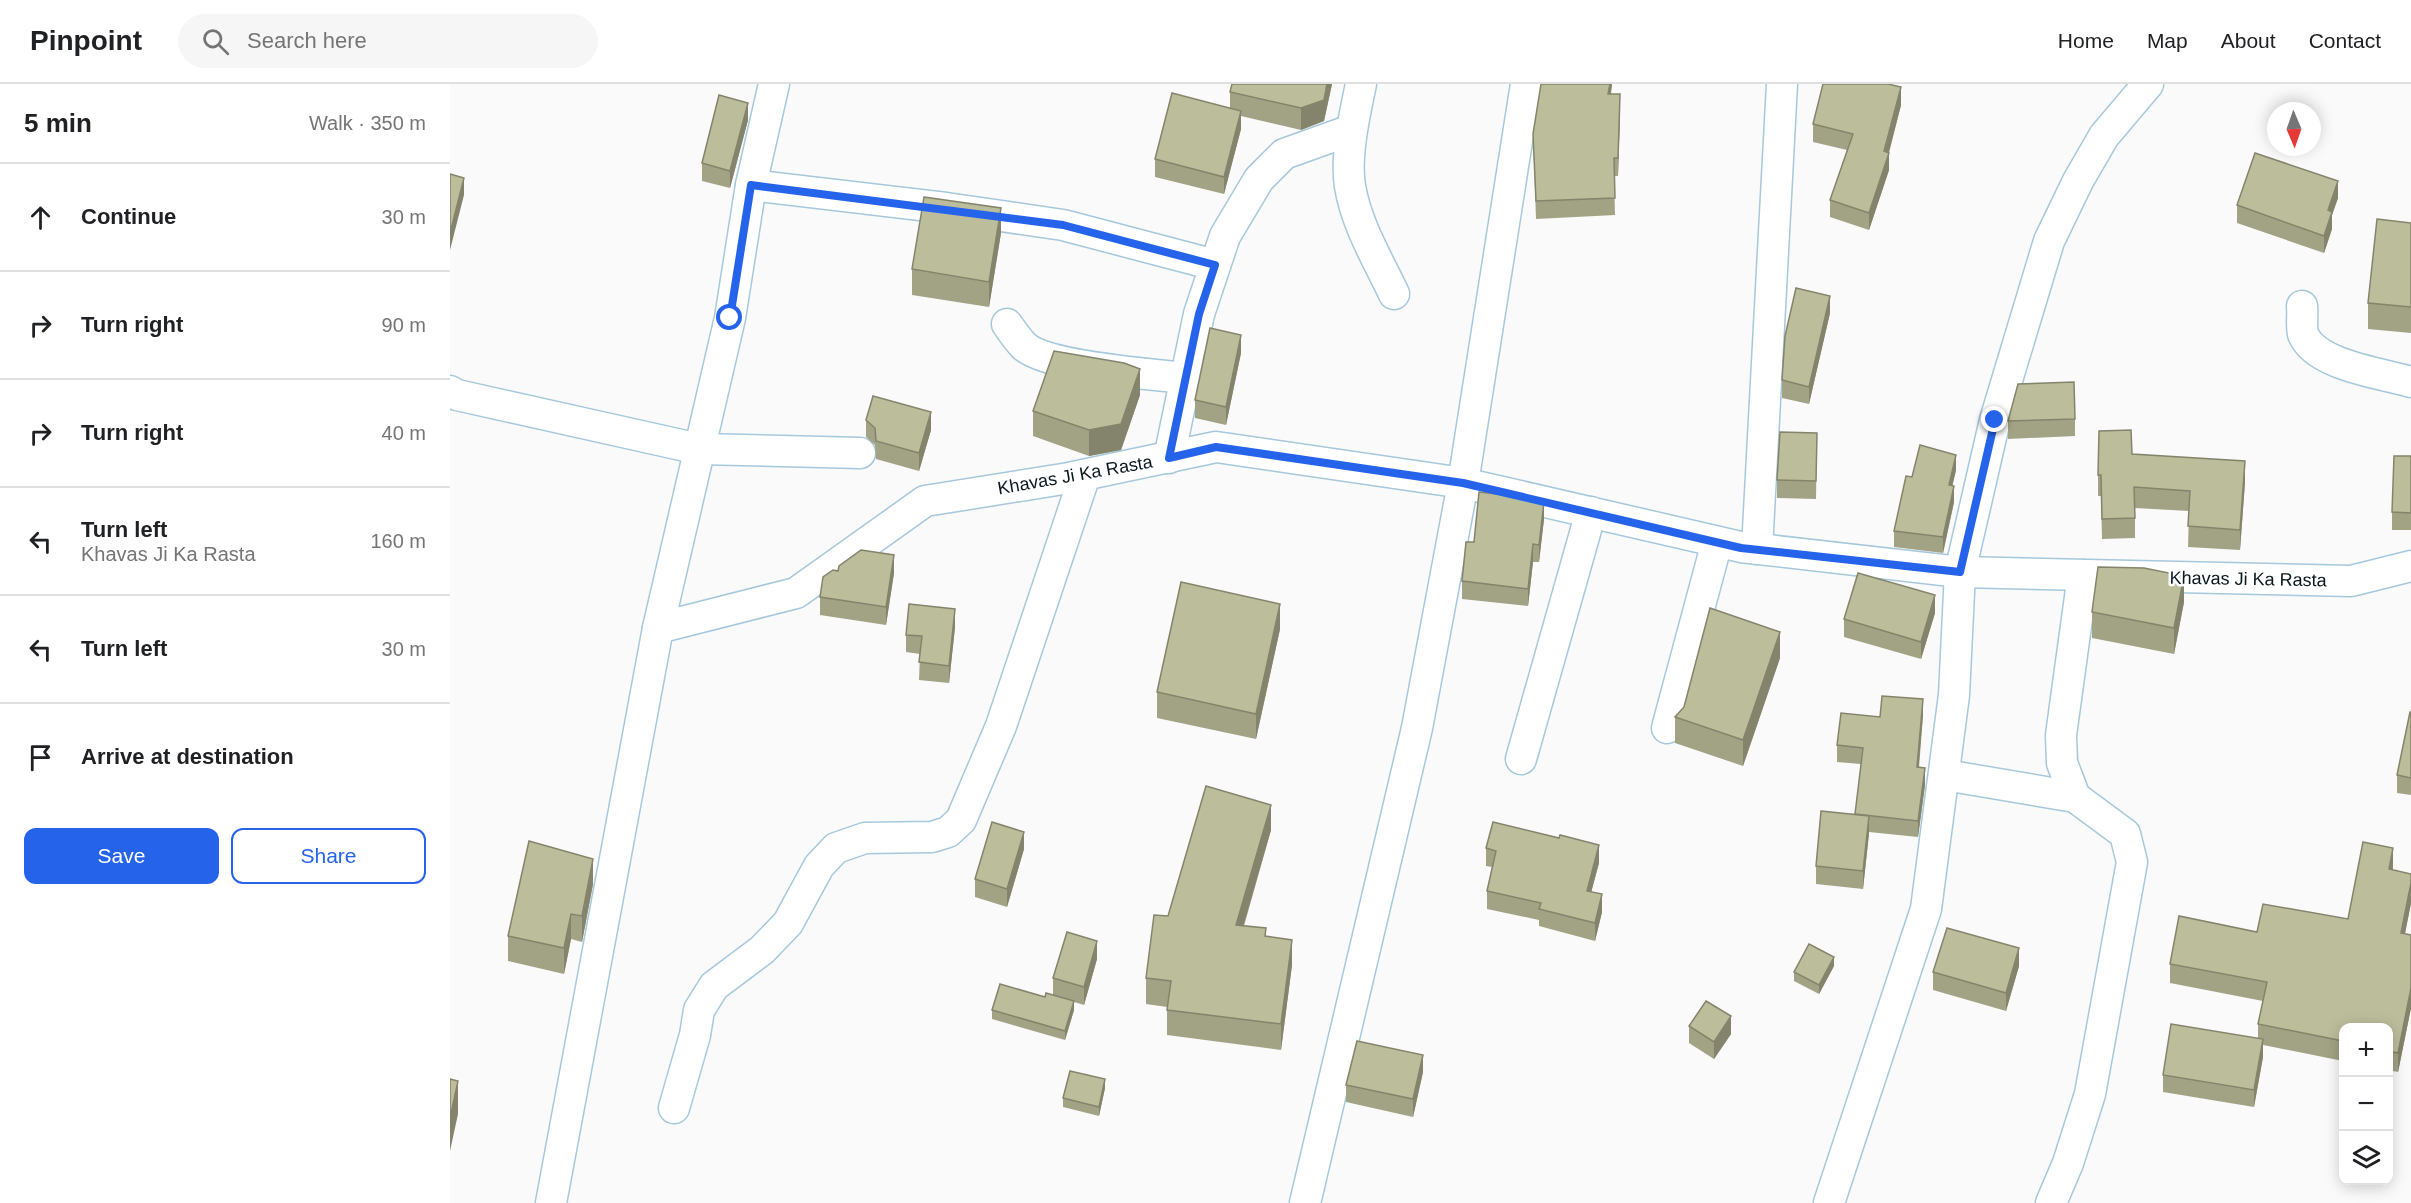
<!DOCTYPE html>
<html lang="en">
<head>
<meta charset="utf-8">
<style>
  body { margin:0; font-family:Arial,sans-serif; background:#f6f6f6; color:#202124 }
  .controls { position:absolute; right:18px; bottom:18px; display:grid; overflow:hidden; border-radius:12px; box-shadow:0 3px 15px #0003 }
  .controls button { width:54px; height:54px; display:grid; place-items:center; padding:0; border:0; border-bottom:2px solid #e0e0e0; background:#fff; color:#202124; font:30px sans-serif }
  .compass { position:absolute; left:1817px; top:18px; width:54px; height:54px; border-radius:50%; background:#fff; box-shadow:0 3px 15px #0003; rotate:178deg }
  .stop { position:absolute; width:18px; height:18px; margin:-14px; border:4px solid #2563eb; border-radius:50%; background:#fff }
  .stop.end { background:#2563eb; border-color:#fff; box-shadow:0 2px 6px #0008 }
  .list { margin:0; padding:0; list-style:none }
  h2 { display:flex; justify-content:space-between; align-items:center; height:78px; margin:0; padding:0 24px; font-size:26px }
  h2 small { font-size:20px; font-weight:400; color:#757577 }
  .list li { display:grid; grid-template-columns:39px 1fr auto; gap:18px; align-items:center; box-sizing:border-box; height:108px; padding:0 24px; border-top:2px solid #e0e0e0 }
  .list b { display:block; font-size:22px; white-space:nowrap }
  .list p { margin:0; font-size:20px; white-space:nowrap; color:#757577 }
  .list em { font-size:20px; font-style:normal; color:#757577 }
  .actions { display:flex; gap:12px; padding:18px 24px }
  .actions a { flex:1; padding:14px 0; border:2px solid #2563eb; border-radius:12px; text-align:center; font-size:21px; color:#2563eb }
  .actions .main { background:#2563eb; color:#fff }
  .icon { flex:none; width:33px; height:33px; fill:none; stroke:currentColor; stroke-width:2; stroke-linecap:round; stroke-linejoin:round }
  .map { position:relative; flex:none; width:1961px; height:1119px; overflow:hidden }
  header { display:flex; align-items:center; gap:36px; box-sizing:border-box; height:84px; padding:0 30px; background:#fff; border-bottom:2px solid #e0e0e0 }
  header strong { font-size:28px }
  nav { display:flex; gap:33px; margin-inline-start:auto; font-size:21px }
  .search { width:420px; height:54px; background:#f6f6f6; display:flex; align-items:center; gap:15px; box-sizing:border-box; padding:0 21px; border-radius:33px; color:#757577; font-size:22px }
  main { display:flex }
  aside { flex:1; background:#fff }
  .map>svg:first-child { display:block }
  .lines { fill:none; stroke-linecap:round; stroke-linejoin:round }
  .street-casing { stroke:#a6c8dc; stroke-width:33 }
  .street { stroke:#fff; stroke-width:30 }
  .wall { fill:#a2a385 }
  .shaded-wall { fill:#84846c }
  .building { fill:#bcbd9b; stroke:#84846c; stroke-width:1.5 }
  .route { stroke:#2563eb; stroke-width:8 }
  .labels { text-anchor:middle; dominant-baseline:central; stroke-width:5; stroke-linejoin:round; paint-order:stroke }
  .street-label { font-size:18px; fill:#0a171e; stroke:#fff }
</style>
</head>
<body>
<header>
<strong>Pinpoint</strong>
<div class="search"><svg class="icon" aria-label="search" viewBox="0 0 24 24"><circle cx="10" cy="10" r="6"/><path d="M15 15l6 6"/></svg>Search here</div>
<nav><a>Home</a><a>Map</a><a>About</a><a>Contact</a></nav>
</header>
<main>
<aside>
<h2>5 min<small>Walk · 350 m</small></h2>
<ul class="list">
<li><svg class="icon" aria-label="ahead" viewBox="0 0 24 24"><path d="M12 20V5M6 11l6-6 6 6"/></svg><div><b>Continue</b></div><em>30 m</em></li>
<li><svg class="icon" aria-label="right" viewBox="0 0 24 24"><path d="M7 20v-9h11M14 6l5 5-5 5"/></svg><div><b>Turn right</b></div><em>90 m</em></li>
<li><svg class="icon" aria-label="right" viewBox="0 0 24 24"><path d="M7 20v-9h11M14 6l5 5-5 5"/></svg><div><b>Turn right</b></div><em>40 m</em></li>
<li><svg class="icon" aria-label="left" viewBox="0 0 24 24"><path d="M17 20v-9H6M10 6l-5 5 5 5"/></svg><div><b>Turn left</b><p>Khavas Ji Ka Rasta</p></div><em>160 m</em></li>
<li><svg class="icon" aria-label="left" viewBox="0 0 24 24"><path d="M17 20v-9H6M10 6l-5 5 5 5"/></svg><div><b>Turn left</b></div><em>30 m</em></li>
<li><svg class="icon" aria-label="arrive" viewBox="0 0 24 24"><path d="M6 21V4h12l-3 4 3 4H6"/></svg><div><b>Arrive at destination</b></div></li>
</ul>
<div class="actions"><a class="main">Save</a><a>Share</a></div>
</aside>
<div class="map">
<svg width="1961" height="1119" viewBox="0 0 1961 1119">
  <rect width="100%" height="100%" fill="#fafafa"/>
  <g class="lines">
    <!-- street casing -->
    <g class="street-casing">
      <g id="street">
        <path d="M911,0C905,29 895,72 900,102C906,140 928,176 944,210"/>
        <path d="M301,101L496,124L613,141L765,181"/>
        <path d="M1852,222C1853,230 1851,243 1853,250C1866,282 1932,289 1961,298"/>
        <path d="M557,240C562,247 567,255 574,262C597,283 700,290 735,294"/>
        <path d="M0,307L7,311L249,365L410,369"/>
        <path d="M719,374L749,230L775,152L809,95L834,70L901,46"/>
        <path d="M1307,465L1332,0"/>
        <path d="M208,544L346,509L475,417L619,394L766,363L1013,399L1291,463L1510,488L1901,497L1961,482"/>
        <path d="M1217,644L1267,458"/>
        <path d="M1071,675L1141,428"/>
        <path d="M1495,691L1625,713"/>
        <path d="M224,1024L245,951L249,926L264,902L312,866L338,839L369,782L386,764L415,754L482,753L498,748L511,736L551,642L635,391"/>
        <path d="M101,1119L208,544L280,234L301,101L324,0"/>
        <path d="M855,1119L967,644L1013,399L1076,0"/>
        <path d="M1379,1119L1476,825L1504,611L1510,488L1545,336L1599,157L1628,97L1654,52L1698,0"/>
        <path d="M1601,1119L1618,1079L1640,1010L1682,778L1675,750L1625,713L1612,679L1611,651L1633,491"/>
      </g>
    </g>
    <!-- street -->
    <use href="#street" class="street"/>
  </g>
  <!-- wall -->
  <g class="wall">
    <path d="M782,0H882L874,37L851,46L791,32V45L774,110L705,93V75L780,24V8Z"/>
    <path d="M1091,0H1162L1161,10L1170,28L1168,92H1164L1165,131L1086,135L1083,50Z"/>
    <path d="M1451,21L1439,69V86L1419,146L1380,133V116L1397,66L1363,58V40Z"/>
    <path d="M298,36L280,104L252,97V79Z"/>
    <path d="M1888,114L1882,131V145L1874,169L1787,139V121Z"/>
    <path d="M1961,139V249L1918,245V219Z"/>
    <path d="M551,149L539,223L462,211V185Z"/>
    <path d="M1380,229L1359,320L1332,314V296Z"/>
    <path d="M791,269L776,341L745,334V316Z"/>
    <path d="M690,311L671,366L639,372L583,352V327Z"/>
    <path d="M1625,335V352L1558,355V337Z"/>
    <path d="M416,336L481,346L469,387L426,375L425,361L416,353Z"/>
    <path d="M1367,349L1366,415L1327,414V396Z"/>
    <path d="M1682,370L1795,398L1790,466L1738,463L1739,427L1685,424V454L1652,455L1651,412H1648V391Z"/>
    <path d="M1961,372V446H1942V428Z"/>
    <path d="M1506,386L1502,402L1504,418L1493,469L1444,463V447L1462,393Z"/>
    <path d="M1094,435L1089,478H1083L1078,522L1012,515V497L1024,458Z"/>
    <path d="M444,489L436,541L370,531V513Z"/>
    <path d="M1734,518L1724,570L1642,554V528Z"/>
    <path d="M1485,529L1471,575L1394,553V535Z"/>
    <path d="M505,543L499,599L469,596L470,570L456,568V551Z"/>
    <path d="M830,545L806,655L707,634V608Z"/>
    <path d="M1330,574L1293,682L1225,659V633Z"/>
    <path d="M1961,628V711L1947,709V691Z"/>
    <path d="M1473,631L1469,684L1475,701L1468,753L1419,748L1413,805L1366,800V782L1405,731L1411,680L1387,678V661L1430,633Z"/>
    <path d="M821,746L794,842L816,852L842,881L831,966L717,951V923L696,920V894L718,832Z"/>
    <path d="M1036,764L1149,779L1141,808L1152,828L1145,857L1089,842V836L1037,825V807L1042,783L1036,782Z"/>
    <path d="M574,765L557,823L525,813V795Z"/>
    <path d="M1943,783V786L1961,819L1955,850L1961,851V924L1948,988L1938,986V944H1893V977L1813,961V973L1804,1023L1713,1008V991L1808,954V940L1813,917L1720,899V880L1807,848L1898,835Z"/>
    <path d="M143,800L132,858L121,855L114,890L58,877V852Z"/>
    <path d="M647,875L634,921L624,918V926L615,956L542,935V926L603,911V894Z"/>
    <path d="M1384,882L1369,910L1344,897V888Z"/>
    <path d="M1569,882L1556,927L1483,906V888Z"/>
    <path d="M1239,942L1281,950L1264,975L1239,959Z"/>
    <path d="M973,988L963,1033L896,1018V1001Z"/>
    <path d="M655,1004L649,1032L613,1023V1014Z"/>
  </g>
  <!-- shaded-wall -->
  <g class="shaded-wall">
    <path d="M877,0H882L874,37L851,46V24Z"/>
    <path d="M1160,0H1162L1158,28V10Z"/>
    <path d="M1451,3V21L1437,75L1439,69V86L1419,146V129Z"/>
    <path d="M1170,10V28L1168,92V74Z"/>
    <path d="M298,19V36L280,104V87Z"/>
    <path d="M791,27V45L774,110V93Z"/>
    <path d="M14,94V111L0,166V149Z"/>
    <path d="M1888,97V114L1882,131V145L1874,169V152L1878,126Z"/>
    <path d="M551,124V149L539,223V198Z"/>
    <path d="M1380,212V229L1359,320V303Z"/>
    <path d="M791,251V269L776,341V323Z"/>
    <path d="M690,285V311L671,366L639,372V346Z"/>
    <path d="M481,328V346L469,387V369Z"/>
    <path d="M1506,371V386L1499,417V401Z"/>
    <path d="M1795,377V398L1790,466V446Z"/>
    <path d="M1504,402V418L1493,469V453Z"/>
    <path d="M1094,418V435L1089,478V461Z"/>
    <path d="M1083,460V478L1078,522V505Z"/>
    <path d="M444,471V489L436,541V523Z"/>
    <path d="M1734,492V518L1724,570V544Z"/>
    <path d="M1485,511V529L1471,575V558Z"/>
    <path d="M830,520V545L806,655V630Z"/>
    <path d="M505,525V543L499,599V582Z"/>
    <path d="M1330,548V574L1293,682V656Z"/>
    <path d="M1473,615V631L1467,700V683Z"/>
    <path d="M1475,684V701L1468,753V737Z"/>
    <path d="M821,721V746L786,867V841Z"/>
    <path d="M1419,732V750L1413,805V787Z"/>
    <path d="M574,748V765L557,823V805Z"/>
    <path d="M1149,761V779L1137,824V807Z"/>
    <path d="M1943,764V783L1939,805V785Z"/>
    <path d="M143,775V800L132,858V832Z"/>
    <path d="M1961,799V819L1951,869V849Z"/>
    <path d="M1152,810V828L1145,857V839Z"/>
    <path d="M121,830V855L114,890V864Z"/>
    <path d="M842,856V881L831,966V940Z"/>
    <path d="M647,857V875L634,921V903Z"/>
    <path d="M1569,864V882L1556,927V909Z"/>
    <path d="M1384,873V882L1369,910V901Z"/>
    <path d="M1961,904V924L1948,988V969Z"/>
    <path d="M624,917V926L615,956V947Z"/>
    <path d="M1281,932V950L1264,975V958Z"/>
    <path d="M1813,955V973L1804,1023V1006Z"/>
    <path d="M973,971V988L963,1033V1015Z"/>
    <path d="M655,995V1004L649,1032V1023Z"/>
    <path d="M8,997V1030L0,1067V1034Z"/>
  </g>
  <!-- building -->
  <g class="building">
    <path d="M782,0H877L874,16L851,24L780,8Z"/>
    <path d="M1091,0H1160L1158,10H1170L1168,74H1164L1165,114L1086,117L1083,50Z"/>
    <path d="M1373,0H1438L1451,3L1434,67L1439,69L1419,129L1380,116L1403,50L1363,40Z"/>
    <path d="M722,9L791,27L774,93L705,75Z"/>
    <path d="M269,11L298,19L280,87L252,79Z"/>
    <path d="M1805,69L1888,97L1878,126L1882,128L1874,152L1787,121Z"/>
    <path d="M0,90L14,94L0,149Z"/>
    <path d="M474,113L551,124L539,198L462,185Z"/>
    <path d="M1927,135L1961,139V223L1918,219Z"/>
    <path d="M1346,204L1380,212L1359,303L1332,296L1335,252Z"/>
    <path d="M760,244L791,251L776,323L745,316Z"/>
    <path d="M604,267L674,279L690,285L671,340L639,346L583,327Z"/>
    <path d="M1624,298L1625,335L1558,337L1568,300Z"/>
    <path d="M423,312L481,328L469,369L426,357L425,344L416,336Z"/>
    <path d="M1681,346L1682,370L1795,377L1790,446L1738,442L1740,407L1684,403L1685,434L1652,435L1651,391H1648L1649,347Z"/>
    <path d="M1330,348L1367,349L1366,397L1327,396Z"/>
    <path d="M1470,361L1506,371L1499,401L1504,402L1493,453L1444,447L1456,392L1462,393Z"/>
    <path d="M1944,372H1961V429L1942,428Z"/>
    <path d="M1029,408L1073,413L1094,418L1089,461L1083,460L1078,505L1012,497L1016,458H1024Z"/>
    <path d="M411,466L444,471L436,523L370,513L373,493L383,486L388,487L389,482Z"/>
    <path d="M1648,483L1694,484L1734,492L1724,544L1642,528Z"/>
    <path d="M1408,489L1485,511L1471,558L1394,535Z"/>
    <path d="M731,498L830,520L806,630L707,608Z"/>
    <path d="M459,520L505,525L499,582L469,578L472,552L456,551Z"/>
    <path d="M1260,524L1330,548L1293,656L1225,633L1234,623Z"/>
    <path d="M1432,612L1473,615L1467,683L1475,684L1468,737L1405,730L1413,664L1387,661L1391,629L1430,633Z"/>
    <path d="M1960,628H1961V694L1947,691Z"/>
    <path d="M756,702L821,721L786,841L816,844L815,852L842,856L831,940L717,926L721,897L696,894L704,831L718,832Z"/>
    <path d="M1371,727L1419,732L1413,787L1366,782Z"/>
    <path d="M542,738L574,748L557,805L525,795Z"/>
    <path d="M1043,738L1109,754L1110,751L1149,761L1137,807L1152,810L1145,839L1089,825L1091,819L1037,807L1046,767L1036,764Z"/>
    <path d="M79,757L143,775L132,832L121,830L114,864L58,852Z"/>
    <path d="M1913,758L1943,764L1939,785L1961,790V799L1951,849L1961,851V904L1948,969L1938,967V944H1893V957L1808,940L1817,898L1720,880L1729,832L1807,848L1813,820L1898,835Z"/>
    <path d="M1497,844L1569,864L1556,909L1483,888Z"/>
    <path d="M617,848L647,857L634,903L603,894Z"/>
    <path d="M1359,860L1384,873L1369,901L1344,888Z"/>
    <path d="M550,900L595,913L596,909L624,917L615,947L542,926Z"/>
    <path d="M1256,917L1281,932L1264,958L1239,942Z"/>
    <path d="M1721,940L1813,955L1804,1006L1713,991Z"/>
    <path d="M907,957L973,971L963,1015L896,1001Z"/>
    <path d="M620,987L655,995L649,1023L613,1014Z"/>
    <path d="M0,995L8,997L0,1034Z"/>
  </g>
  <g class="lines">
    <!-- route -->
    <path class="route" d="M280,234L301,101L613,141L765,181L749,230L719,374L766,363L1013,399L1291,464L1510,488L1545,336"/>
  </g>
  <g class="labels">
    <!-- street labels -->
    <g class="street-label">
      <text transform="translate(625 391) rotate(-10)">Khavas Ji Ka Rasta</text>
      <text transform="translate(1798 495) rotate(1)">Khavas Ji Ka Rasta</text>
    </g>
  </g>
</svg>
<div class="controls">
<button>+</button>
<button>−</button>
<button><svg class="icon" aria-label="layers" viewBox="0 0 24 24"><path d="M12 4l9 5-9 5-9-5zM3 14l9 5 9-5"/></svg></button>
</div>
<svg class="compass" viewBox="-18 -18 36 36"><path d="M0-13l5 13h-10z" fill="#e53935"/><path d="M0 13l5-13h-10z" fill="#757577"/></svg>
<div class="stop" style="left:280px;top:234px"></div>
<div class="stop end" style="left:1545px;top:336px"></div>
</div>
</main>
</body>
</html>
